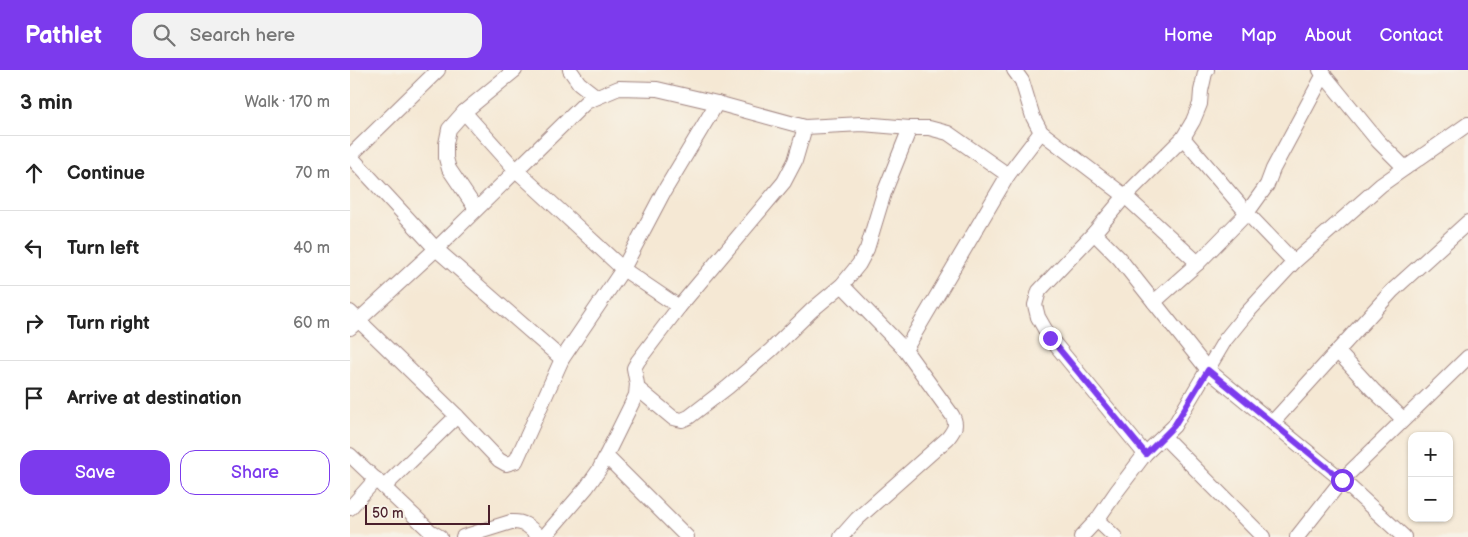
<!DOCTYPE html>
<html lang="en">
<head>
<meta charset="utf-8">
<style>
  body { margin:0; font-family:"Balsamiq Sans",sans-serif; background:#f2f2f2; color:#222 }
  .controls { position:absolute; right:15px; bottom:15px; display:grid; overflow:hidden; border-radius:10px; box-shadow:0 1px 4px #0004 }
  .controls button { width:45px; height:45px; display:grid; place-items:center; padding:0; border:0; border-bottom:1px solid #e0e0e0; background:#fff; color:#222; font:25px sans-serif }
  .scale { position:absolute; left:15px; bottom:12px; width:125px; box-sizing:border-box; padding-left:5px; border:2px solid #4a1f2b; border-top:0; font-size:14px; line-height:18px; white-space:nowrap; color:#4a1f2b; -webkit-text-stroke:4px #f7f3e8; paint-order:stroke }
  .stop { position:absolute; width:15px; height:15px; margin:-11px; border:4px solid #7c3aed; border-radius:50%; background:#fff }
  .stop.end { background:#7c3aed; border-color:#fff; box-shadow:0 1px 5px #0008 }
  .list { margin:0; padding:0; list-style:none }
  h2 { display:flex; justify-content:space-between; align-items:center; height:65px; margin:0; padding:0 20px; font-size:21px }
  h2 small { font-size:16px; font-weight:400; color:#767676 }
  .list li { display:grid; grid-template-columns:32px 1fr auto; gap:15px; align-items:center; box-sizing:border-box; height:75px; padding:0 20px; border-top:1px solid #e0e0e0 }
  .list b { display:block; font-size:19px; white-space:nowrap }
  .list em { font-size:16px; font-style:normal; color:#767676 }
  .actions { display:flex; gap:10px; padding:15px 20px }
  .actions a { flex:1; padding:11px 0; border:1px solid #7c3aed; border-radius:15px; text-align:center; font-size:18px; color:#7c3aed }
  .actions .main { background:#7c3aed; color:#fff }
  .icon { flex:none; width:28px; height:28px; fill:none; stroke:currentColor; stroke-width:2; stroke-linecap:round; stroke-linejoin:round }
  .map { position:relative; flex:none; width:1118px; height:467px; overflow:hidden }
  header { display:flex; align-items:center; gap:30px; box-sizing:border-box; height:70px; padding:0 25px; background:#7c3aed; color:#fff }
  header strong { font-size:24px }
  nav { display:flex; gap:28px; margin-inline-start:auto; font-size:18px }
  .search { width:350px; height:45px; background:#f2f2f2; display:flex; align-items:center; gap:12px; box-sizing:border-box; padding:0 18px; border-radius:15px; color:#767676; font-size:19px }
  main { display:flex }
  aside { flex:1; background:#fff }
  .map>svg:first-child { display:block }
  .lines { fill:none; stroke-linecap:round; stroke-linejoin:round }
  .minor-casing { stroke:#a08480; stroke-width:16 }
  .minor { stroke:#fff; stroke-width:14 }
  .route { stroke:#7c3aed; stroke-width:6 }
</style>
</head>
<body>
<header>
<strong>Pathlet</strong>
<div class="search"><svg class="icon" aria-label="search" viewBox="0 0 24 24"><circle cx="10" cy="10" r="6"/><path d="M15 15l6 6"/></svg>Search here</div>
<nav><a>Home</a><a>Map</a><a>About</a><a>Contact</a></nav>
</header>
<main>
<aside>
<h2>3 min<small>Walk · 170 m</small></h2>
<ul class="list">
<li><svg class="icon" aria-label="ahead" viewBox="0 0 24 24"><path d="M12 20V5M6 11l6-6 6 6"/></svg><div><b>Continue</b></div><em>70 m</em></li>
<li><svg class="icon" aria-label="left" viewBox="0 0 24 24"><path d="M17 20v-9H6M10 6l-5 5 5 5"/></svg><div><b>Turn left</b></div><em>40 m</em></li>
<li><svg class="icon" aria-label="right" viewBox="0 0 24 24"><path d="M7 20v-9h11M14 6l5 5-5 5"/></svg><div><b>Turn right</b></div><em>60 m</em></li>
<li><svg class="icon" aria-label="arrive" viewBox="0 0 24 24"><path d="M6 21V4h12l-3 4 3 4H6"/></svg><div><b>Arrive at destination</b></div></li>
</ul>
<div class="actions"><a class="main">Save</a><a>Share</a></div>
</aside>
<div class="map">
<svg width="1118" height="467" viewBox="0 0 1118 467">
  <rect width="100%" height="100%" fill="#f7f3e8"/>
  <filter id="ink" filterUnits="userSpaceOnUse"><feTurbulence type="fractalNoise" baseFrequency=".02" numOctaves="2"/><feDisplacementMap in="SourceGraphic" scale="10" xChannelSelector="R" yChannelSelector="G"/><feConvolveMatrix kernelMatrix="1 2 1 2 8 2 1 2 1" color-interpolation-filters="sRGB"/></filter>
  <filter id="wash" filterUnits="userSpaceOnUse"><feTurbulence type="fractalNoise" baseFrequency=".0096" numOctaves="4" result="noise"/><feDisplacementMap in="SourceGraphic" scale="20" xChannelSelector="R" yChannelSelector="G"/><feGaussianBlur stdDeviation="1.12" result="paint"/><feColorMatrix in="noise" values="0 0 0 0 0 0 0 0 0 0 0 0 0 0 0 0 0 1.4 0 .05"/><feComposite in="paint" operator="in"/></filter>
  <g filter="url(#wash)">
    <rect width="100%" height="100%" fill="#f5e8d4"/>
  </g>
  <g filter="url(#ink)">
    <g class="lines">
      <!-- minor casing -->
      <g class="minor-casing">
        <g id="minor">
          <path d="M220,0L229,13L247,27"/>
          <path d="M664,0L672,11L683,47L691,62L775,126L848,193"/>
          <path d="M970,0L1028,71L1055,98"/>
          <path d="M114,42L166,100L273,199L329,237"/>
          <path d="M833,68L897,143L944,192"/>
          <path d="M0,86L86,179L212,289"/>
          <path d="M0,86L88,0"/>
          <path d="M126,139L99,99L96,88V74L99,59L114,42L165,0"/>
          <path d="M744,163L769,188L858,300L992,410L1054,467"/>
          <path d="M492,215L555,280"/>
          <path d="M804,232L848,193L897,143L917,115L923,99L974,4"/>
          <path d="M0,242L107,346L149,390L156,394L166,391L212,289L273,199L313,123L367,33"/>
          <path d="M0,258L86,179L236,32L269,18L307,19L367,33L455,57L512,54L560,58H579L598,63L658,105"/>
          <path d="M988,282L1023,320L1053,349"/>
          <path d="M287,318L323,348L332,350L339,347L378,317L421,280L462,240L492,215L509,194L517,179L534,123L560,58"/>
          <path d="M923,352L1042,221L1118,152"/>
          <path d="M814,367L913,467"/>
          <path d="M795,384L700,268L688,247L685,235L689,221L744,163L775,126L833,68L843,51L850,34L851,21L855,3L857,0"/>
          <path d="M0,385L80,461L90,467"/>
          <path d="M256,386L337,467"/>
          <path d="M34,417L107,346"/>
          <path d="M0,438L26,409"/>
          <path d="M747,450L765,467"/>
          <path d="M113,467L161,452C176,451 180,458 190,467"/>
          <path d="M194,467L237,417L249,400L286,325L287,314L284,298L288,291L329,237L434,112L445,91L455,57"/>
          <path d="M491,467L507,449L598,368C604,360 608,355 602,345L555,280L658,105L691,62"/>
          <path d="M731,467L747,450L767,421L795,384L824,356L875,270L896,244L944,192L1031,115L1118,54"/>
          <path d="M947,467L992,410L1118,287"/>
        </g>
      </g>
      <!-- minor -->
      <use href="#minor" class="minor"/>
    </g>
  </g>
  <g class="lines" filter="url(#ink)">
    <!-- route -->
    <path class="route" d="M700,268L796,384L824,356L858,300L992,410"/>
  </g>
</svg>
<div class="controls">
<button>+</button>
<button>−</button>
</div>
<div class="scale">50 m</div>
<div class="stop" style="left:992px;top:410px"></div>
<div class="stop end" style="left:700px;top:268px"></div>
</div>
</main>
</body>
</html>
